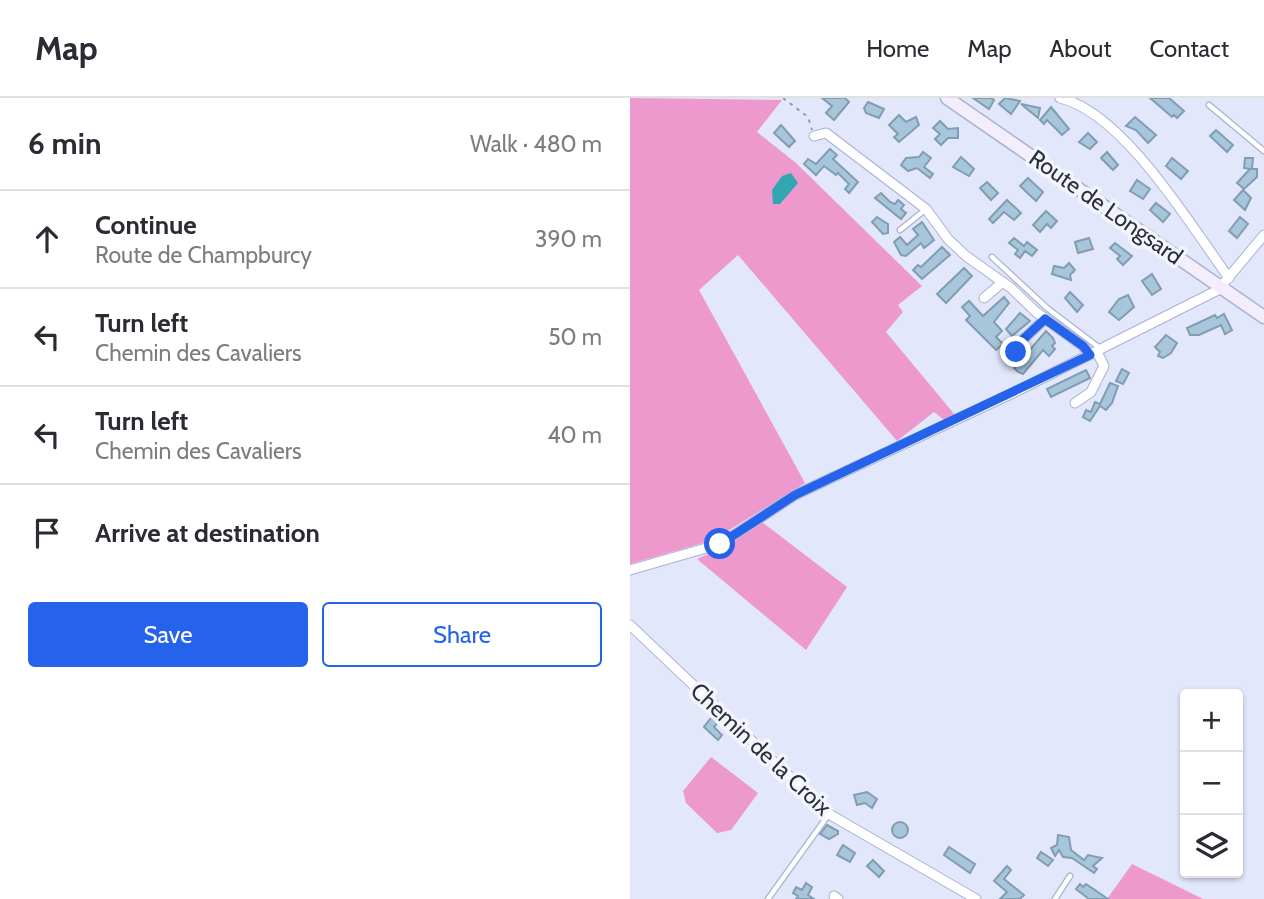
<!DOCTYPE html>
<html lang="en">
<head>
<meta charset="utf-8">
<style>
  body { margin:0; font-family:Cabin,sans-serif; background:#f7f7f7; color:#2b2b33 }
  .controls { position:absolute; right:21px; bottom:21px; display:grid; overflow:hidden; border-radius:7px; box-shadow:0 2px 5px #0004 }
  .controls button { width:63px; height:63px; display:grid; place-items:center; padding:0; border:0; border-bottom:2px solid #e1e1e2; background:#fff; color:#2b2b33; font:35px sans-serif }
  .stop { position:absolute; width:21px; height:21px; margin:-16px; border:5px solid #2563eb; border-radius:50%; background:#fff }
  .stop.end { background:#2563eb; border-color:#fff; box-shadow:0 2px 7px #0008 }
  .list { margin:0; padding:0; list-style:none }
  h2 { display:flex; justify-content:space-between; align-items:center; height:91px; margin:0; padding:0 28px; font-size:30px }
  h2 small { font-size:23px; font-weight:400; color:#7c7c81 }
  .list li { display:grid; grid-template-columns:46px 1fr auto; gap:21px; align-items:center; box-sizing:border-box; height:98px; padding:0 28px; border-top:2px solid #e1e1e2 }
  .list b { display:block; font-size:26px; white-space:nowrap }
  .list p { margin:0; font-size:23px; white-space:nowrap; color:#7c7c81 }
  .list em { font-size:23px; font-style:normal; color:#7c7c81 }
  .actions { display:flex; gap:14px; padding:21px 28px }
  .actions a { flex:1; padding:16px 0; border:2px solid #2563eb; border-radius:7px; text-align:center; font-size:24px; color:#2563eb }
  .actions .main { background:#2563eb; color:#fff }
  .icon { flex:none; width:38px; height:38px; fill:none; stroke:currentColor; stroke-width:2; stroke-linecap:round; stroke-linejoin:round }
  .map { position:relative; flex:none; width:634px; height:801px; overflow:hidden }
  header { display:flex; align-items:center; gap:42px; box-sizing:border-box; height:98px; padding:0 35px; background:#fff; border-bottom:2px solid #e1e1e2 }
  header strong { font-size:33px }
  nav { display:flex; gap:38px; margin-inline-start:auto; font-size:24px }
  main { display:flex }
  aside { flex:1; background:#fff }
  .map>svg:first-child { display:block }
  .green { fill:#ed99cd }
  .water { fill:#32a7b1 }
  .building { fill:#a7c6db; stroke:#809db1; stroke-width:2 }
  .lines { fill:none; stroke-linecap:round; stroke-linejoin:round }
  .lane-casing { stroke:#aab2d1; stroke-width:7 }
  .street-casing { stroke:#aab2d1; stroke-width:11 }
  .secondary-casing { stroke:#aab2d1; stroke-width:15 }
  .path { stroke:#979bac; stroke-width:2; stroke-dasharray:3.5 5; stroke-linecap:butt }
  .lane { stroke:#fff; stroke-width:4.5 }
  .street { stroke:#fff; stroke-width:9 }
  .secondary { stroke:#f4edfb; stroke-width:12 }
  .route { stroke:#2563eb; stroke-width:9 }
  .labels { text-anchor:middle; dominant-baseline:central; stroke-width:7; stroke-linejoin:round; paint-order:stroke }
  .street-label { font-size:23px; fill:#2c2f3b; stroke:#f3f5fc }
</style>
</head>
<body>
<header>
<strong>Map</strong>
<nav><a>Home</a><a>Map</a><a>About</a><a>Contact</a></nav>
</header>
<main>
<aside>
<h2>6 min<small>Walk · 480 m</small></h2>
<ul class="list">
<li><svg class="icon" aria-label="ahead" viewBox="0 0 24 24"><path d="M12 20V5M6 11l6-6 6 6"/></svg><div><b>Continue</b><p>Route de Champburcy</p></div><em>390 m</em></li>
<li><svg class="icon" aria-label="left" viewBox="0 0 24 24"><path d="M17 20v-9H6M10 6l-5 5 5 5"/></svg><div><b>Turn left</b><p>Chemin des Cavaliers</p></div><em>50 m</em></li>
<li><svg class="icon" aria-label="left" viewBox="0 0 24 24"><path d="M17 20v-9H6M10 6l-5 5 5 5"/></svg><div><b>Turn left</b><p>Chemin des Cavaliers</p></div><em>40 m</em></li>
<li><svg class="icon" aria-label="arrive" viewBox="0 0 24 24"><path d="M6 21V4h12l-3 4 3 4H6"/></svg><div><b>Arrive at destination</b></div></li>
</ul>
<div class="actions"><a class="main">Save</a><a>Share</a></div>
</aside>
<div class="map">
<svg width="634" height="801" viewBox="0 0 634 801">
  <rect width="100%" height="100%" fill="#e2e7fb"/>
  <!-- green -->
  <g class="green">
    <path d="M0,0L152,2L127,34L166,65L292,188L268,207L273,214L256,234L325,317L314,322L304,314L267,343L108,157L69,192L175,385L83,442L0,466Z"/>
    <path d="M132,424L217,489L176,552L67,461L100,446Z"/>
    <path d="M81,659L128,695L101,732L87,735L56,705L53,693Z"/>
    <path d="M502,766L573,801H477Z"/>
  </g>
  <!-- water -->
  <path class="water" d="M161,75L168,85L150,106H143L142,92L152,78Z"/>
  <!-- building -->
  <g class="building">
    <path d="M192,0H215L219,4L204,22L196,15L202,8Z"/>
    <path d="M343,0H361L364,2L359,11Z"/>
    <path d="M375,0L390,3L381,16L369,6Z"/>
    <path d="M520,0H539L554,13L547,20L544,17L542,19Z"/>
    <path d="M238,4L254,11L249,20L236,15L234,10Z"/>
    <path d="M391,6L410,10L408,20Z"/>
    <path d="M421,9L439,31L432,37L417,22L414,26L410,22Z"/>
    <path d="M269,17L276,24L286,19L289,27L269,44L264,39L268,36L259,27Z"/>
    <path d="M505,19L526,37L518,45L506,32L496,28Z"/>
    <path d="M310,23L318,31L328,30V40H318L311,47L305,41L310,36L303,30Z"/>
    <path d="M151,27L165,43L159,49L144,35Z"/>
    <path d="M586,32L603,47L597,54L580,38Z"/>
    <path d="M458,35L467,44L460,51L449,44Z"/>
    <path d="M200,51L207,57L203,61L228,84L219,95L215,91L219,86L208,75L206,77L194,68L186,77L174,66L178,61L186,66Z"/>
    <path d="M293,54L301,60L294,69L303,76L300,80L287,70L278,73L271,67L276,60L289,59Z"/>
    <path d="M477,54L488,67L483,72L471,60Z"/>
    <path d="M331,59L344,71L339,78L323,69Z"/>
    <path d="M542,60L558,73L551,81L536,68Z"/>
    <path d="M615,60H623L622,71H627V79L614,91L607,85L620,71L614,70Z"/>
    <path d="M398,80L413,94L406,103L390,88Z"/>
    <path d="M507,82L520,91L513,101L500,93Z"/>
    <path d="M357,84L368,95L361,102L350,90Z"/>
    <path d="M613,92L621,100L615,112L604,102Z"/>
    <path d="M251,95L260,104L265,106L268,102L274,107L271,111L276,115L271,121L245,100Z"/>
    <path d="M377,102L391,115L384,122L374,114L363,125L359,121Z"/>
    <path d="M526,105L540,116L533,124L520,112Z"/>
    <path d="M416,113L427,123L421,130L417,126L410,134L403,127Z"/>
    <path d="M247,119L258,126V135L253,136L242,124Z"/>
    <path d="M610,119L618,126L607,140L599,133Z"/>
    <path d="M292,124L304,142L294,150L291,145L276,158L271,157L264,144L270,139L277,147L288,137L283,131Z"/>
    <path d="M384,140L394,148L397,144L407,152L402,158L395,153L390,160L385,156L388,152L379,145Z"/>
    <path d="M459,140L463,151L448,155L445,144Z"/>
    <path d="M485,145L502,158L493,167L487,161L490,158L480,150Z"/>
    <path d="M312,149L320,157L292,181L283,172L288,167L291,169Z"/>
    <path d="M439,165L445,172L440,177L441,182L422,176L424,168L434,170Z"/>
    <path d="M334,170L342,178L316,205L307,196Z"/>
    <path d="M522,176L531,191L522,197L512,183Z"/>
    <path d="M440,194L453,207L447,214L435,200Z"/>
    <path d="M498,197L504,209L489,222L479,214L489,201Z"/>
    <path d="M374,199L379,205L364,224L372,233L366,239L373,246L366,252L336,222L340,218L332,209L339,203L353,218Z"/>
    <path d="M390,215L400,223L382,238L376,231Z"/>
    <path d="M594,216L602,232L595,236L591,227L569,237H560L557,230L585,217L587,220Z"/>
    <path d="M416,233L423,240L425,245L422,248L425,251L419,258L413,252L393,276L388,274L384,270Z"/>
    <path d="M536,237L547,245L541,255L533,260L528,258L530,254L525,249Z"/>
    <path d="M492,271L499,275L493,286L486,283Z"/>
    <path d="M456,272L460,280L421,299L417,291Z"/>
    <path d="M480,285L488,288L482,305L476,312L470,308L460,323L453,319L456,312L461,314L465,304L470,306Z"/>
    <path d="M84,616L90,622L84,629L92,637L88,642L74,629Z"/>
    <path d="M237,694L247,701L242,710L235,705L227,707L224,697Z"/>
    <circle cx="270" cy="732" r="8"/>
    <path d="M197,727L208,733V736L199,741L190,736Z"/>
    <path d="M428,737L439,739L441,752L454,762L458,757L472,760L463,768L467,771L464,775L442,760L433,759L429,752L425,758L421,750L427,747Z"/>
    <path d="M213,747L225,755L220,764L207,757Z"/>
    <path d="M319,749L345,766L340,775L314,757Z"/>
    <path d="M411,754L423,762L418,768L407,760Z"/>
    <path d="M243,762L254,773L249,779L237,768Z"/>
    <path d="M377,768L381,772L374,781L394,797L390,801H370L377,794L364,783Z"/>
    <path d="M176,785L182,789L178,797L184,801H166L168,798L163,795L166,789L172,792Z"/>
    <path d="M450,786L453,789L456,786L478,801H459L446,791Z"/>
  </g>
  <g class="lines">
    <!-- lane casing -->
    <g class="lane-casing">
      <g id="lane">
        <path d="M579,7L634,53"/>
        <path d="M270,132L296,111"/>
        <path d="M362,159L417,210L471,251"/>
        <path d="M138,801L199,716"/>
        <path d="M425,801L440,778"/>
      </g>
    </g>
    <!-- street casing -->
    <g class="street-casing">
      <g id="street">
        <path d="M430,0C494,15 561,128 599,180"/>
        <path d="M184,38L196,35L296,111L318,141L336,158L381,190L406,214L453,248L460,257"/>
        <path d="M354,200L373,184"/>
        <path d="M386,254V248L415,221"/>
        <path d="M445,305L461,294L474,268L467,254"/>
        <path d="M0,472L90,446L165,397L381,296L588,192L634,137"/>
        <path d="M0,527L199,716L346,801"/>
        <path d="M204,798L208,801"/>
      </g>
    </g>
    <!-- secondary casing -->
    <g class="secondary-casing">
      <path id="secondary" d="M317,0L634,219"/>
    </g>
    <!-- path -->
    <path class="path" d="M153,0L178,19L182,32"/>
    <!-- lane -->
    <use href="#lane" class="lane"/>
    <!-- street -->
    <use href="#street" class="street"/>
    <!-- secondary -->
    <use href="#secondary" class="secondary"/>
  </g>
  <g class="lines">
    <!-- route -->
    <path class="route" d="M90,446L165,397L460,257L453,248L415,221L386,248V254"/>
  </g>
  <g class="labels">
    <!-- street labels -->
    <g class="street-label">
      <text transform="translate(476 109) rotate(35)">Route de Longsard</text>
      <text transform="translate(131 651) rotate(43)">Chemin de la Croix</text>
    </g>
  </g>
</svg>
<div class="controls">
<button>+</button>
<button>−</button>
<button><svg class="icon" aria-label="layers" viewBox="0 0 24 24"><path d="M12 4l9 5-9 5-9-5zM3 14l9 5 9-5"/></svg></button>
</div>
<div class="stop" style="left:90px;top:446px"></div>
<div class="stop end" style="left:386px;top:254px"></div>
</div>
</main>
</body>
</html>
